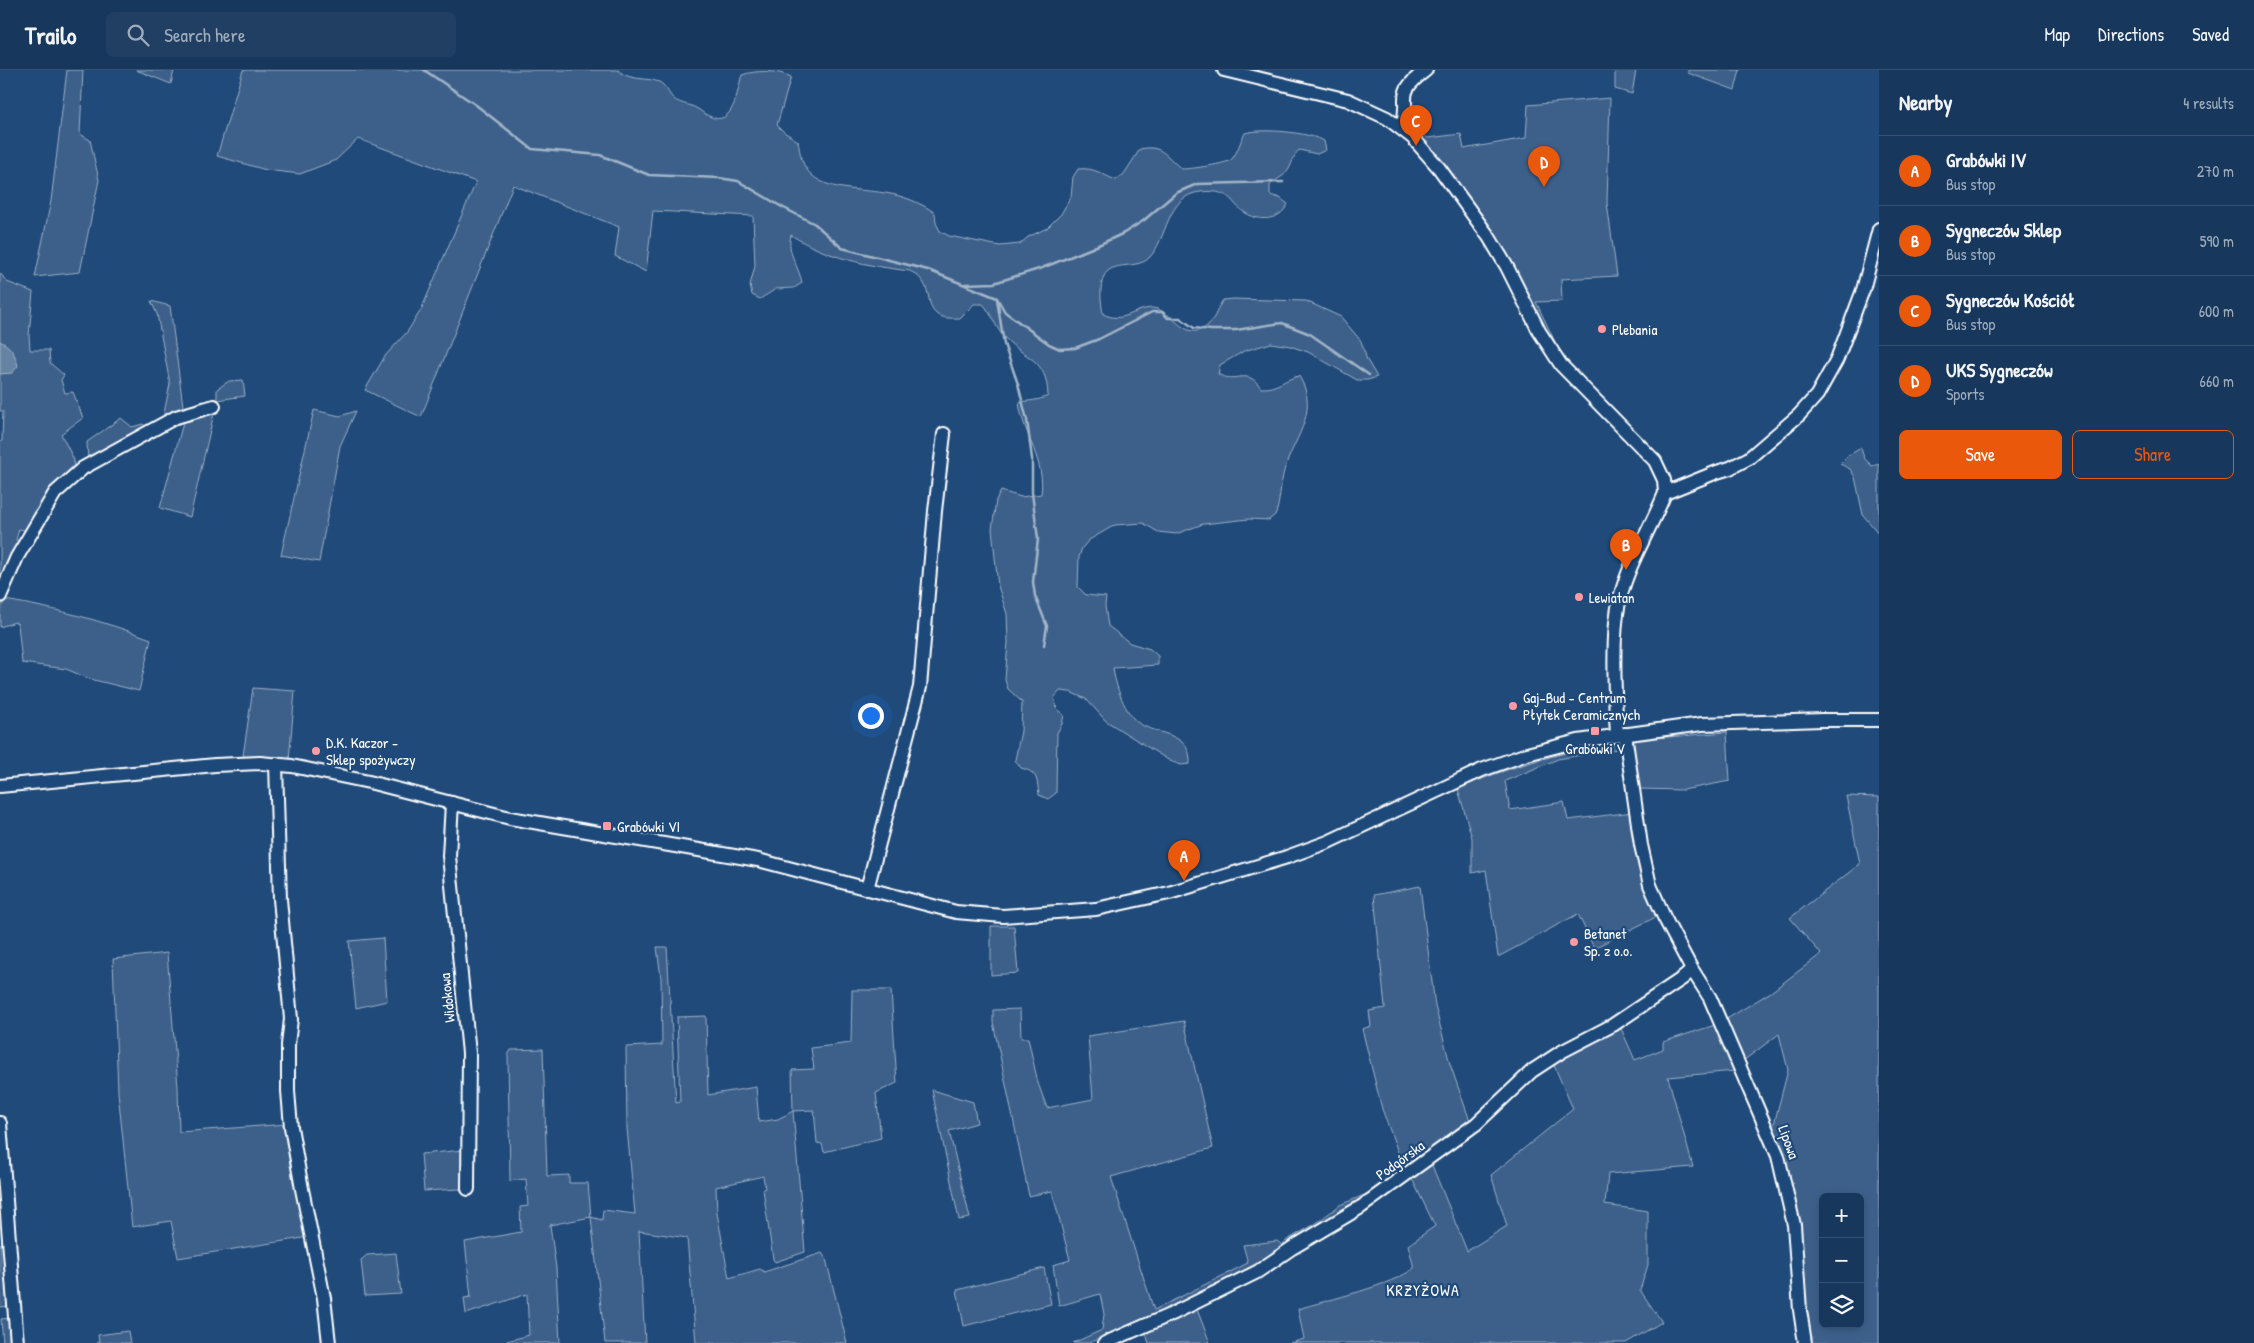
<!DOCTYPE html>
<html lang="en">
<head>
<meta charset="utf-8">
<style>
  body { margin:0; font-family:"Patrick Hand",sans-serif; background:#203f62; color:#f1f3f6 }
  .controls { position:absolute; right:15px; bottom:15px; display:grid; overflow:hidden; border-radius:8px; box-shadow:0 2px 8px #0003 }
  .controls button { width:45px; height:45px; display:grid; place-items:center; padding:0; border:0; border-bottom:1px solid #365272; background:#17385c; color:#f1f3f6; font:25px sans-serif }
  .you { position:absolute; left:870px; top:645px; width:18px; height:18px; margin:-12px; border:4px solid #fff; border-radius:50%; background:#1a73e8; box-shadow:0 0 0 8px #1a73e833 }
  .badge { display:grid; place-items:center; width:32px; height:32px; border-radius:50%; background:#ea580c; color:#fff; font-size:16px; font-weight:700 }
  .pin { position:absolute; translate:-50% -41px; filter:drop-shadow(0 1px 2px #0008) }
  .pin::after { content:''; position:absolute; top:26px; width:18px; height:15px; background:inherit; clip-path:polygon(0 0,100% 0,50% 100%) }
  .list { margin:0; padding:0; list-style:none }
  h2 { display:flex; justify-content:space-between; align-items:center; height:65px; margin:0; padding:0 20px; font-size:21px }
  h2 small { font-size:16px; font-weight:400; color:#9eacbb }
  .list li { display:grid; grid-template-columns:32px 1fr auto; gap:15px; align-items:center; box-sizing:border-box; height:70px; padding:0 20px; border-top:1px solid #365272 }
  .list b { display:block; font-size:19px; white-space:nowrap }
  .list p { margin:0; font-size:16px; white-space:nowrap; color:#9eacbb }
  .list em { font-size:16px; font-style:normal; color:#9eacbb }
  .actions { display:flex; gap:10px; padding:15px 20px }
  .actions a { flex:1; padding:11px 0; border:1px solid #ea580c; border-radius:8px; text-align:center; font-size:18px; color:#ea580c }
  .actions .main { background:#ea580c; color:#fff }
  .icon { flex:none; width:28px; height:28px; fill:none; stroke:currentColor; stroke-width:2; stroke-linecap:round; stroke-linejoin:round }
  .map { position:relative; flex:none; width:1879px; height:1273px; overflow:hidden }
  header { display:flex; align-items:center; gap:30px; box-sizing:border-box; height:70px; padding:0 25px; background:#17385c; border-bottom:1px solid #365272 }
  header strong { font-size:24px }
  nav { display:flex; gap:28px; margin-inline-start:auto; font-size:18px }
  .search { width:350px; height:45px; background:#203f62; display:flex; align-items:center; gap:12px; box-sizing:border-box; padding:0 18px; border-radius:8px; color:#9eacbb; font-size:19px }
  main { display:flex }
  aside { flex:1; background:#17385c }
  .map>svg:first-child { display:block }
  .green { fill:#3c618b; stroke:#9eb0c5; fill-rule:evenodd }
  .water { fill:#6583a4; stroke:#a3b5c8 }
  .lines { fill:none; stroke-linecap:round; stroke-linejoin:round }
  .stream { stroke:#a3b5c8; stroke-width:2.5 }
  .minor-casing { stroke:#fff; stroke-width:16 }
  .minor { stroke:#1f4a7a; stroke-width:12 }
  .poi-dot { fill:#ff9aa2; stroke:#1f4a7a; stroke-width:2 }
  .labels { text-anchor:middle; dominant-baseline:central; stroke-width:4.5; stroke-linejoin:round; paint-order:stroke }
  .poi-label { font-size:15px; fill:#fff; stroke:#1f4a7a; text-anchor:start }
  .street-label { font-size:15px; fill:#fff; stroke:#1f4a7a }
  .neighbourhood-label { font-size:16px; letter-spacing:1px; fill:#fff; stroke:#1f4a7a }
</style>
</head>
<body>
<header>
<strong>Trailo</strong>
<div class="search"><svg class="icon" aria-label="search" viewBox="0 0 24 24"><circle cx="10" cy="10" r="6"/><path d="M15 15l6 6"/></svg>Search here</div>
<nav><a>Map</a><a>Directions</a><a>Saved</a></nav>
</header>
<main>
<div class="map">
<svg width="1879" height="1273" viewBox="0 0 1879 1273">
  <rect width="100%" height="100%" fill="#1f4a7a"/>
  <filter id="ink" filterUnits="userSpaceOnUse"><feTurbulence type="fractalNoise" baseFrequency=".02" numOctaves="2"/><feDisplacementMap in="SourceGraphic" scale="10" xChannelSelector="R" yChannelSelector="G"/><feConvolveMatrix kernelMatrix="1 2 1 2 8 2 1 2 1" color-interpolation-filters="sRGB"/></filter>
  <g filter="url(#ink)">
    <!-- green -->
    <g class="green">
      <path d="M67,0H83L80,64L90,70L99,110L80,202L35,207L51,131Z"/>
      <path d="M136,0H174L171,14Z"/>
      <path d="M243,0H618C628,11 647,7 659,12C667,16 668,24 674,29C680,34 689,34 696,38C700,40 704,44 709,46C735,59 737,18 742,5C755,0 778,0 791,7L777,55L784,62L798,71C799,77 800,84 802,90C813,123 858,118 885,123C901,125 922,133 935,143L936,153L940,161L949,166L1000,176L1020,174L1028,167L1047,158L1061,144L1071,127L1073,107L1078,99C1095,97 1102,105 1116,110L1124,104L1140,79C1163,74 1166,87 1182,99C1190,99 1228,94 1232,89C1238,82 1240,71 1245,63C1261,58 1309,62 1324,71L1326,80L1317,84L1299,80C1292,87 1293,94 1287,102C1283,107 1275,110 1270,115V125L1280,128L1288,134C1279,153 1255,152 1240,139C1235,135 1232,129 1227,126C1219,121 1209,121 1200,122C1166,126 1168,169 1149,188C1137,200 1112,190 1104,206C1099,218 1101,232 1103,244C1124,254 1132,239 1152,238C1172,238 1187,277 1209,254C1216,247 1217,238 1223,230L1233,229L1306,231L1341,247L1361,271L1367,290L1377,307L1368,310H1357L1308,282L1290,276L1271,273L1244,281L1220,295L1218,304C1236,315 1247,296 1261,318C1277,319 1284,309 1299,306C1322,344 1291,370 1283,405C1280,418 1280,431 1276,444L1269,450L1249,449L1203,454L1176,464L1158,462L1143,453L1115,455L1089,470L1082,478L1079,487L1078,517L1086,525L1106,527L1105,536L1108,556L1130,573L1150,579L1158,586V595L1113,598C1115,614 1125,645 1140,654C1159,665 1192,663 1190,694L1181,695L1170,691L1106,651L1086,629L1070,622L1060,621L1054,628L1057,638L1064,645L1062,654L1057,663L1056,723L1048,729L1039,725C1037,710 1038,702 1021,698L1015,690L1021,661L1022,632L1008,619L1005,610L1008,572L1007,544L998,516L992,459L996,430L1001,421L1021,427L1041,424C1046,392 1023,364 1019,333C1029,330 1038,331 1048,326C1047,287 1025,290 1004,267C995,257 992,244 983,234H974L960,248C913,252 943,217 910,201C868,196 827,188 791,165C786,182 799,196 802,213L794,218L776,219L760,229L752,225L750,215L755,196L753,146L653,141L646,202L615,186L619,157L513,115L421,347L365,320L385,286L407,262L421,240L476,112L358,69L336,90L300,104L266,100L217,86Z"/>
      <path d="M1615,0H1636L1632,24L1615,19Z"/>
      <path d="M1688,0H1740L1735,20L1688,3Z"/>
      <path d="M1610,28L1607,133L1617,206L1561,209L1562,231L1536,232L1557,276H1554L1545,263L1512,193L1444,96L1409,56L1428,68L1461,64L1464,79L1469,78L1526,68L1528,35Z"/>
      <path d="M0,203L7,212L33,222L29,265L30,280H49L50,293L64,305L61,310L65,323L73,322L83,348L61,364L74,390L73,401L28,461L19,459L16,470L20,472L0,520V372L2,371L3,341H0Z"/>
      <path d="M151,231L170,236L183,336L163,348L170,314L157,244Z"/>
      <path d="M243,310L245,326L217,330V319L229,311Z"/>
      <path d="M215,339L190,447L160,438L184,349Z"/>
      <path d="M314,340L340,346L356,341L340,376L319,492L281,485Z"/>
      <path d="M121,348L132,357L143,354L147,358L88,392L87,372Z"/>
      <path d="M1861,378L1864,388L1872,396L1879,394V464L1863,445L1855,407L1850,399L1840,394L1849,385Z"/>
      <path d="M5,530C58,539 100,550 151,569L139,621L90,609L66,599L22,593L18,554L15,552L0,557V540Z"/>
      <path d="M253,618L295,621L289,690L243,686Z"/>
      <path d="M1727,662L1730,711L1683,720L1639,719L1632,670Z"/>
      <path d="M1618,672L1623,678L1558,689L1505,711L1510,740L1564,732L1568,750L1633,742L1656,847L1594,878L1578,844L1498,887L1486,800L1472,803V768L1458,719C1510,696 1562,682 1618,672Z"/>
      <path d="M1846,726L1879,727V1273H1811L1773,1058L1788,1000L1779,964L1743,991L1725,950L1771,922L1821,884L1790,848L1860,794ZM1823,1127H1860V1254H1823Z"/>
      <path d="M1420,816L1435,936L1450,994L1470,1051L1405,1101L1382,1039L1362,959L1371,956L1369,941L1385,938L1374,825Z"/>
      <path d="M991,856H1014L1018,903L991,905Z"/>
      <path d="M383,868L387,931L356,938L349,871Z"/>
      <path d="M657,877H667L676,1033L680,1032L677,947L706,946L708,1025L756,1017L759,1052L778,1049L793,1041L792,1000L814,999L811,978L851,973L852,920H891L897,1013L876,1023L881,1068L824,1082L822,1074L817,1073L814,1040L793,1041L805,1182L775,1192L773,1189L763,1119L765,1118L763,1106L716,1117L717,1143L729,1208L760,1199L764,1202L822,1183L826,1189L847,1273H696L687,1168L639,1161L645,1273H605L591,1147L550,1155L556,1198L560,1273H500L529,1265L527,1224L466,1244L464,1228L471,1227L465,1172L521,1162L520,1137L528,1136L526,1109L510,1111L508,985L511,980L543,979L547,1106L569,1105V1113H588L591,1147L602,1150L603,1140L635,1144L627,1058L626,977L662,975L661,908Z"/>
      <path d="M167,883L178,1017L179,1062L288,1054L309,1167L178,1188L171,1151L132,1157L118,1022L113,889Z"/>
      <path d="M1020,939L1021,968H1028L1038,1013L1047,1038L1093,1029L1088,966L1184,951L1213,1078L1111,1107L1154,1240L1248,1193L1243,1175L1277,1171L1282,1175L1287,1170L1315,1154L1340,1135L1388,1115L1257,1198L1156,1245L1089,1273H1073L1102,1260L1104,1244L1100,1224L1059,1236L1053,1195L1070,1190L1052,1121L1029,1126L993,952V940Z"/>
      <path d="M1715,955L1735,1001L1668,1007L1693,1097L1608,1104L1605,1135L1648,1141V1195L1640,1220L1662,1252L1626,1273H1290L1304,1269L1298,1239C1327,1230 1394,1215 1414,1198L1408,1175L1435,1156L1412,1109L1431,1093L1467,1181L1507,1156L1491,1105L1573,1039L1553,993L1620,956L1635,990L1663,979V972Z"/>
      <path d="M932,1020L973,1032L977,1053L949,1061L970,1148L959,1150Z"/>
      <path d="M464,1080L465,1115L460,1119L424,1121L421,1084Z"/>
      <path d="M6,1173L10,1236L0,1237V1174Z"/>
      <path d="M396,1183L401,1224L365,1226L361,1190L367,1185Z"/>
      <path d="M1044,1198L1051,1234L964,1256L957,1220Z"/>
      <path d="M1196,1237L1210,1273H1149L1145,1261Z"/>
      <path d="M12,1248L13,1273H3L1,1249Z"/>
      <path d="M128,1261L130,1273H96L99,1272L98,1265Z"/>
    </g>
    <!-- water -->
    <path class="water" d="M0,271C11,277 15,283 18,296L12,303L0,304Z"/>
    <g class="lines">
      <!-- stream -->
      <g class="stream">
        <path d="M424,0L476,35L532,79L600,85L649,105L719,108L738,111L782,137L815,154L842,178L928,200L997,228L1005,242L1049,274L1060,279L1075,278L1099,269L1152,242H1162L1168,248H1180L1194,258L1211,260H1236L1282,253L1310,264L1369,305"/>
        <path d="M965,214L994,213L1042,198L1092,178L1124,163L1143,151L1176,123L1197,114L1283,112"/>
        <path d="M997,229L1004,274L1018,314L1027,350L1032,389V423L1038,469L1033,512L1035,526L1047,556L1044,575"/>
      </g>
      <!-- minor casing -->
      <g class="minor-casing">
        <g id="minor">
          <path d="M1224,0L1348,30L1387,48L1413,68L1439,98L1489,167L1507,197L1539,261L1561,295L1655,391L1664,410L1665,423C1651,458 1629,492 1620,528C1611,564 1615,628 1617,665"/>
          <path d="M1402,58C1412,25 1392,26 1426,0"/>
          <path d="M1665,423L1717,402L1730,398L1749,388L1799,345L1817,325L1837,289L1863,220L1879,159"/>
          <path d="M0,526L17,487L55,423L83,398L176,347L214,336"/>
          <path d="M1625,664L1641,775L1650,815L1664,847L1691,898L1710,928L1778,1086L1794,1155L1800,1240L1805,1273"/>
          <path d="M276,694L280,829L291,949L288,975V1021L291,1057L302,1119L324,1228L329,1273"/>
          <path d="M0,716L215,695L260,693L292,696L369,712L510,748L758,790L956,842L1003,846L1096,839L1169,823L1287,787L1328,772L1482,700L1527,684L1578,671L1702,654L1822,650H1879"/>
          <path d="M452,733L449,786L469,983L468,1119"/>
          <path d="M867,819L920,617L935,441L944,364"/>
          <path d="M0,1053L17,1273"/>
          <path d="M1105,1273L1172,1244L1257,1202L1292,1178L1361,1137L1476,1054L1532,1001L1561,982L1613,955L1683,908L1690,902L1691,898"/>
        </g>
      </g>
      <!-- minor -->
      <use href="#minor" class="minor"/>
    </g>
  </g>
  <!-- markers -->
  <g class="poi-dot">
    <circle cx="1602" cy="259" r="5"/>
    <circle cx="1579" cy="527" r="5"/>
    <circle cx="1513" cy="636" r="5"/>
    <rect x="1590" y="656" width="10" height="10" rx="2.5"/>
    <circle cx="316" cy="681" r="5"/>
    <rect x="602" y="751" width="10" height="10" rx="2.5"/>
    <circle cx="1574" cy="872" r="5"/>
  </g>
  <g class="labels">
    <!-- poi labels -->
    <g class="poi-label">
      <text x="1612" y="259">Plebania</text>
      <text x="1589" y="527">Lewiatan</text>
      <text x="1523" y="627">Gaj-Bud - Centrum<tspan x="1523" dy="17">Płytek Ceramicznych</tspan></text>
      <text x="326" y="672">D.K. Kaczor -<tspan x="326" dy="17">Sklep spożywczy</tspan></text>
      <text x="1595" y="678" text-anchor="middle">Grabówki V</text>
      <text x="617" y="756">Grabówki VI</text>
      <text x="1584" y="863">Betanet<tspan x="1584" dy="17">Sp. z o.o.</tspan></text>
    </g>
    <!-- street labels -->
    <g class="street-label">
      <text transform="translate(447 928) rotate(-96)">Widokowa</text>
      <text transform="translate(1789 1072) rotate(70)">Lipowa</text>
      <text transform="translate(1400 1090) rotate(-36)">Podgórska</text>
    </g>
    <!-- neighbourhood labels -->
    <g class="neighbourhood-label">
      <text x="1423" y="1220">KRZYŻOWA</text>
    </g>
  </g>
</svg>
<div class="controls">
<button>+</button>
<button>−</button>
<button><svg class="icon" aria-label="layers" viewBox="0 0 24 24"><path d="M12 4l9 5-9 5-9-5zM3 14l9 5 9-5"/></svg></button>
</div>
<div class="you"></div>
<div class="pin badge" style="left:1184px;top:811px">A</div>
<div class="pin badge" style="left:1626px;top:500px">B</div>
<div class="pin badge" style="left:1416px;top:76px">C</div>
<div class="pin badge" style="left:1544px;top:117px">D</div>
</div>
<aside>
<h2>Nearby<small>4 results</small></h2>
<ul class="list">
<li><span class="badge">A</span><div><b>Grabówki IV</b><p>Bus stop</p></div><em>270 m</em></li>
<li><span class="badge">B</span><div><b>Sygneczów Sklep</b><p>Bus stop</p></div><em>590 m</em></li>
<li><span class="badge">C</span><div><b>Sygneczów Kościół</b><p>Bus stop</p></div><em>600 m</em></li>
<li><span class="badge">D</span><div><b>UKS Sygneczów</b><p>Sports</p></div><em>660 m</em></li>
</ul>
<div class="actions"><a class="main">Save</a><a>Share</a></div>
</aside>
</main>
</body>
</html>
